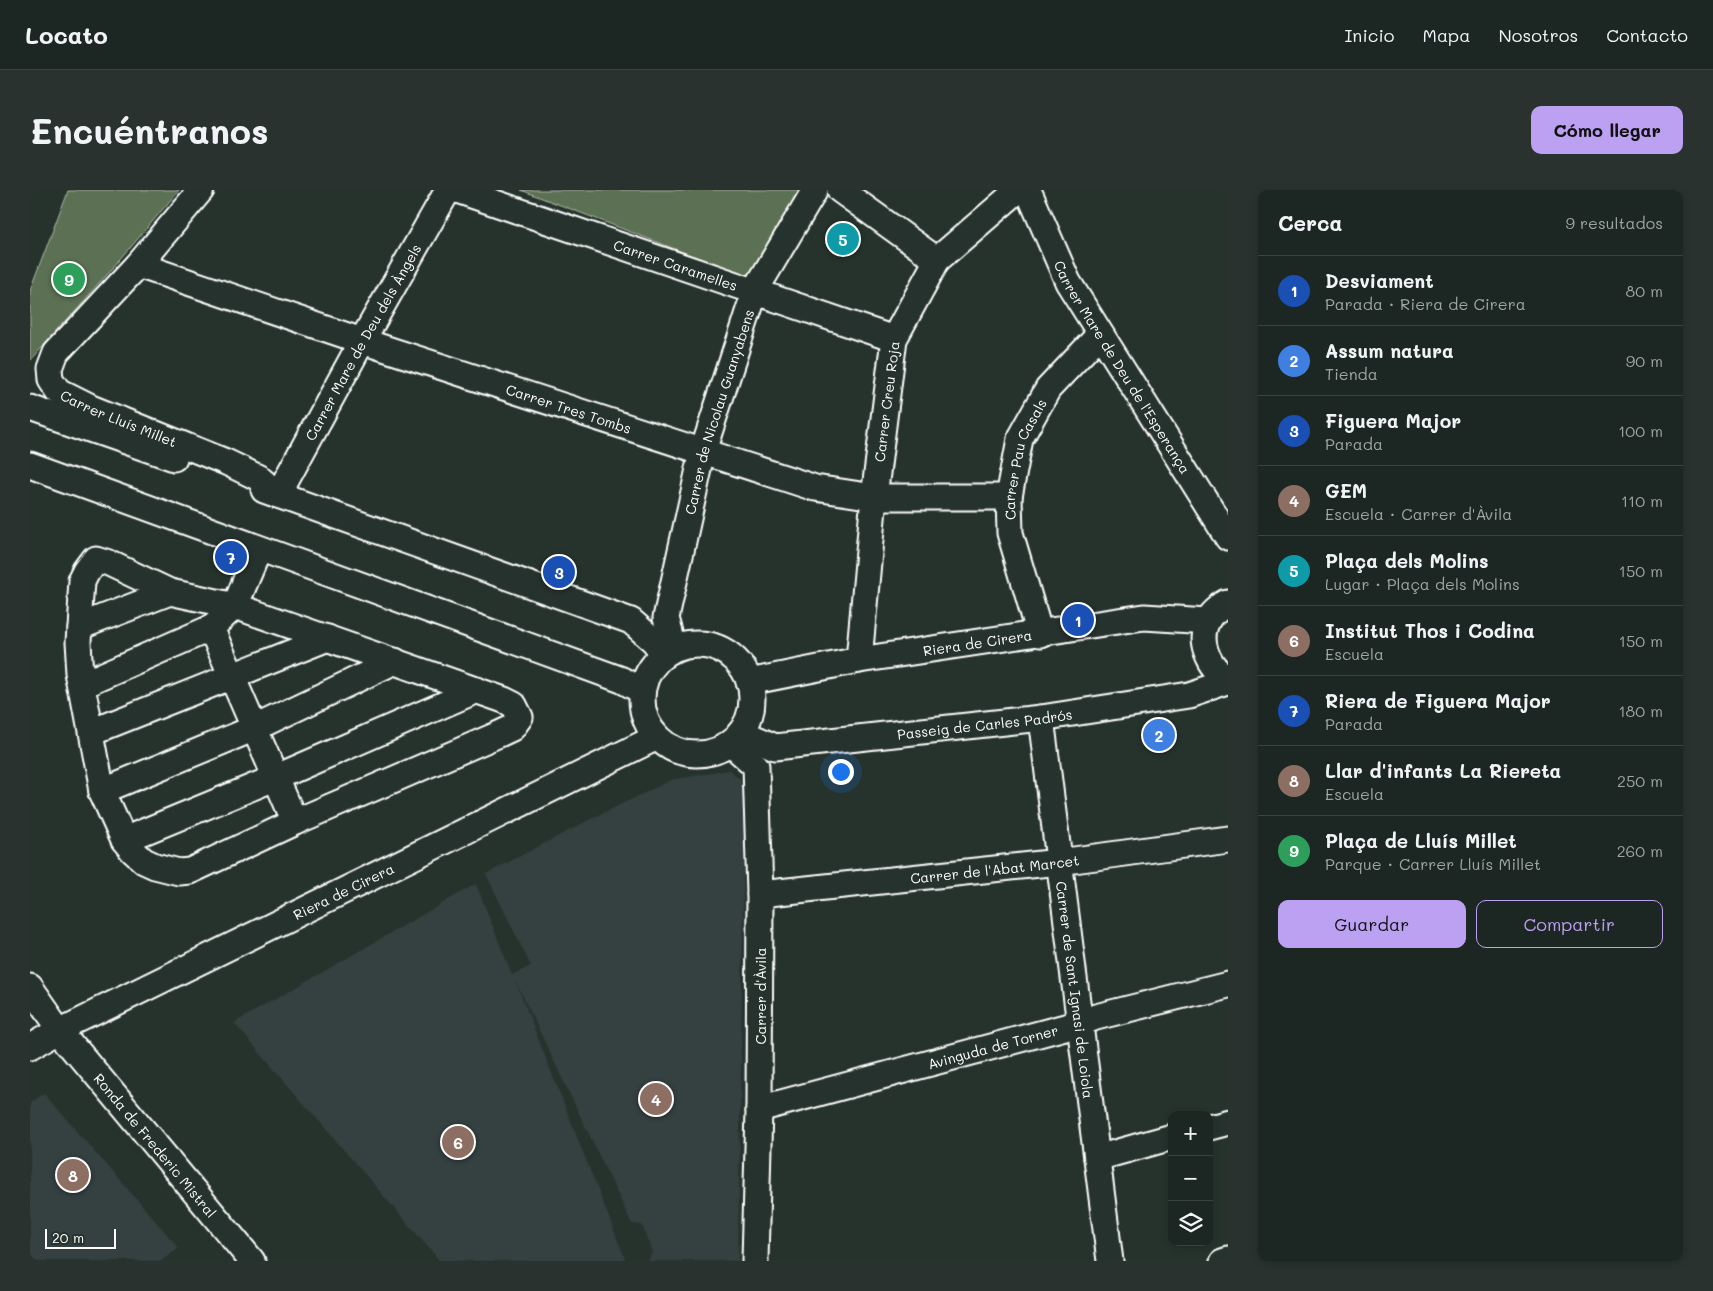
<!DOCTYPE html>
<html lang="es">
<head>
<meta charset="utf-8">
<style>
  body { margin:0; font-family:Mali,sans-serif; background:#29322f; color:#f1f3f6 }
  .controls { position:absolute; right:15px; bottom:15px; display:grid; overflow:hidden; border-radius:10px; box-shadow:0 2px 8px #0003 }
  .controls button { width:45px; height:45px; display:grid; place-items:center; padding:0; border:0; border-bottom:1px solid #3a4340; background:#1c2622; color:#f1f3f6; font:25px sans-serif }
  .scale { position:absolute; left:15px; bottom:12px; width:71px; box-sizing:border-box; padding-left:5px; border:2px solid #fff; border-top:0; font-size:14px; line-height:18px; white-space:nowrap; color:#fff; -webkit-text-stroke:4px #26332d; paint-order:stroke }
  .you { position:absolute; left:810px; top:581px; width:18px; height:18px; margin:-12px; border:4px solid #fff; border-radius:50%; background:#1a73e8; box-shadow:0 0 0 8px #1a73e833 }
  .badge { display:grid; place-items:center; width:32px; height:32px; border-radius:50%; background:#bca0f2; color:#fff; font-size:16px; font-weight:700 }
  .pin { position:absolute; translate:-50% -50%; border:2px solid #fff; box-shadow:0 1px 5px #0006 }
  .list { margin:0; padding:0; list-style:none }
  h2 { display:flex; justify-content:space-between; align-items:center; height:65px; margin:0; padding:0 20px; font-size:21px }
  h2 small { font-size:16px; font-weight:400; color:#a0a5a5 }
  .list li { display:grid; grid-template-columns:32px 1fr auto; gap:15px; align-items:center; box-sizing:border-box; height:70px; padding:0 20px; border-top:1px solid #3a4340 }
  .list b { display:block; font-size:19px; white-space:nowrap }
  .list p { margin:0; font-size:16px; white-space:nowrap; color:#a0a5a5 }
  .list em { font-size:16px; font-style:normal; color:#a0a5a5 }
  .actions { display:flex; gap:10px; padding:15px 20px }
  .actions a { flex:1; padding:11px 0; border:1px solid #bca0f2; border-radius:10px; text-align:center; font-size:18px; color:#bca0f2 }
  .actions .main { background:#bca0f2; color:#111 }
  .icon { flex:none; width:28px; height:28px; fill:none; stroke:currentColor; stroke-width:2; stroke-linecap:round; stroke-linejoin:round }
  .map { position:relative; flex:none; width:1198px; height:1071px; overflow:hidden; border-radius:10px }
  header { display:flex; align-items:center; gap:30px; box-sizing:border-box; height:70px; padding:0 25px; background:#1c2622; border-bottom:1px solid #3a4340 }
  header strong { font-size:24px }
  nav { display:flex; gap:28px; margin-inline-start:auto; font-size:18px }
  .intro { display:flex; align-items:center; justify-content:space-between; box-sizing:border-box; height:120px; padding:0 30px }
  h1 { margin:0; font-size:35px }
  .button { padding:12px 22px; border-radius:10px; background:#bca0f2; color:#111; font-size:18px; font-weight:700 }
  main { display:flex; gap:30px; padding:0 30px }
  aside { flex:1; background:#1c2622; border-radius:10px; box-shadow:0 2px 8px #0003 }
  .map>svg:first-child { display:block }
  .built { fill:#36403f }
  .green { fill:#5b7053; stroke:#adb8a9 }
  .lines { fill:none; stroke-linecap:round; stroke-linejoin:round }
  .minor-casing { stroke:#fff; stroke-width:29 }
  .minor { stroke:#26332d; stroke-width:25 }
  .labels { text-anchor:middle; dominant-baseline:central; stroke-width:4.5; stroke-linejoin:round; paint-order:stroke }
  .street-label { font-size:14px; fill:#fff; stroke:#26332d }
</style>
</head>
<body>
<header>
<strong>Locato</strong>
<nav><a>Inicio</a><a>Mapa</a><a>Nosotros</a><a>Contacto</a></nav>
</header>
<div class="intro"><h1>Encuéntranos</h1><a class="button">Cómo llegar</a></div>
<main>
<div class="map">
<svg width="1198" height="1071" viewBox="0 0 1198 1071">
  <rect width="100%" height="100%" fill="#26332d"/>
  <filter id="ink" filterUnits="userSpaceOnUse"><feTurbulence type="fractalNoise" baseFrequency=".02" numOctaves="2"/><feDisplacementMap in="SourceGraphic" scale="10" xChannelSelector="R" yChannelSelector="G"/><feConvolveMatrix kernelMatrix="1 2 1 2 8 2 1 2 1" color-interpolation-filters="sRGB"/></filter>
  <g filter="url(#ink)">
    <!-- built -->
    <g class="built">
      <path d="M699,580L715,593L708,1071H618L622,1062L612,1035L602,1034L485,790L596,1071H410L204,833L446,694L482,785L501,776L456,684L559,630L641,590Z"/>
      <path d="M14,903L149,1058L131,1071H0V913Z"/>
    </g>
    <!-- green -->
    <g class="green">
      <path d="M38,0H149L84,77L0,171V101Z"/>
      <path d="M491,0H778L721,88Z"/>
    </g>
    <g class="lines">
      <!-- minor casing -->
      <g class="minor-casing">
        <g id="minor">
          <path id="s1" d="M171,0L108,75L26,163L20,179L21,190L29,202L61,218L196,272L229,288L248,305L332,151L418,0"/>
          <path id="s2" d="M427,0L864,149"/>
          <path d="M810,0L907,70"/>
          <path id="s3" d="M998,0L1038,92L1198,347"/>
          <path id="s4" d="M108,75L332,151L785,298L844,307H979"/>
          <path d="M0,218L144,268"/>
          <path d="M0,275L592,490L612,501"/>
          <path d="M234,300L601,431L624,451L634,465"/>
          <path d="M229,359L205,416L181,438L265,632"/>
          <path d="M66,369L79,373L140,402L205,416L474,510L484,515L490,527L482,538L467,545L265,632L160,681L149,682L125,676L114,671L103,661L94,650L72,601L50,485L48,452L52,391L57,381Z"/>
          <path d="M1198,413C1176,425 1168,445 1179,468C1183,477 1189,484 1198,487"/>
          <path d="M49,437L140,402"/>
          <path id="s5" d="M1010,444L980,343L979,307L990,249L1018,199L1070,144"/>
          <circle cx="667" cy="509" r="55"/>
          <path id="s6" d="M644,458L636,428L673,261L725,101L785,0"/>
          <path id="s7" d="M829,470L844,307L864,149L907,70L988,0"/>
          <path id="s8" d="M719,492L829,470L1114,427L1178,431"/>
          <path d="M53,494L181,438"/>
          <path id="s9" d="M1011,528L1080,1071"/>
          <path d="M62,542L298,448"/>
          <path id="s10" d="M711,542L745,557L1011,528L1159,505L1198,492"/>
          <path d="M700,553L726,576L730,704L729,919L725,1071"/>
          <path d="M72,601L225,538L365,471"/>
          <path d="M94,650L247,587L447,500"/>
          <path id="s11" d="M730,704L1029,672L1198,649"/>
          <path id="s12" d="M0,797L30,840L222,1071"/>
          <path id="s13" d="M0,857L30,840L627,547"/>
          <path id="s14" d="M729,919L1050,833L1066,827L1198,794"/>
          <path d="M1179,937L1198,932"/>
          <path d="M1067,968L1142,947"/>
          <path d="M1192,1071L1198,1069"/>
        </g>
      </g>
      <!-- minor -->
      <use href="#minor" class="minor"/>
    </g>
  </g>
  <g class="labels">
    <!-- street labels -->
    <g class="street-label">
      <text stroke="none"><textPath href="#s2" startOffset="231">Carrer Caramelles</textPath></text>
      <text stroke="none"><textPath href="#s1" startOffset="679">Carrer Mare de Deu dels Àngels</textPath></text>
      <text stroke="none"><textPath href="#s3" startOffset="201">Carrer Mare de Deu de l'Esperança</textPath></text>
      <text stroke="none"><textPath href="#s7" startOffset="260">Carrer Creu Roja</textPath></text>
      <text stroke="none"><textPath href="#s4" startOffset="454">Carrer Tres Tombs</textPath></text>
      <text stroke="none"><textPath href="#s6" startOffset="244">Carrer de Nicolau Guanyabens</textPath></text>
      <text stroke="none"><textPath href="#s1" startOffset="326">Carrer Lluís Millet</textPath></text>
      <text stroke="none"><textPath href="#s5" startOffset="182">Carrer Pau Casals</textPath></text>
      <text stroke="none"><textPath href="#s8" startOffset="232">Riera de Cirera</textPath></text>
      <text stroke="none"><textPath href="#s10" startOffset="248">Passeig de Carles Padrós</textPath></text>
      <text stroke="none"><textPath href="#s11" startOffset="236">Carrer de l'Abat Marcet</textPath></text>
      <text stroke="none"><textPath href="#s13" startOffset="350">Riera de Cirera</textPath></text>
      <text stroke="none"><textPath href="#s9" startOffset="274">Carrer de Sant Ignasi de Loiola</textPath></text>
      <text transform="translate(730 806) rotate(-90)">Carrer d'Àvila</text>
      <text stroke="none"><textPath href="#s14" startOffset="242">Avinguda de Torner</textPath></text>
      <text stroke="none"><textPath href="#s12" startOffset="202">Ronda de Frederic Mistral</textPath></text>
    </g>
  </g>
</svg>
<div class="controls">
<button>+</button>
<button>−</button>
<button><svg class="icon" aria-label="layers" viewBox="0 0 24 24"><path d="M12 4l9 5-9 5-9-5zM3 14l9 5 9-5"/></svg></button>
</div>
<div class="scale">20 m</div>
<div class="you"></div>
<div class="pin badge" style="left:1048px;top:430px;background:#1a4fb4">1</div>
<div class="pin badge" style="left:1129px;top:545px;background:#3f7fe0">2</div>
<div class="pin badge" style="left:529px;top:382px;background:#1a4fb4">3</div>
<div class="pin badge" style="left:626px;top:909px;background:#8d6e63">4</div>
<div class="pin badge" style="left:813px;top:49px;background:#0f9aa8">5</div>
<div class="pin badge" style="left:428px;top:952px;background:#8d6e63">6</div>
<div class="pin badge" style="left:201px;top:367px;background:#1a4fb4">7</div>
<div class="pin badge" style="left:43px;top:985px;background:#8d6e63">8</div>
<div class="pin badge" style="left:39px;top:89px;background:#2e9e5b">9</div>
</div>
<aside>
<h2>Cerca<small>9 resultados</small></h2>
<ul class="list">
<li><span class="badge" style="background:#1a4fb4">1</span><div><b>Desviament</b><p>Parada · Riera de Cirera</p></div><em>80 m</em></li>
<li><span class="badge" style="background:#3f7fe0">2</span><div><b>Assum natura</b><p>Tienda</p></div><em>90 m</em></li>
<li><span class="badge" style="background:#1a4fb4">3</span><div><b>Figuera Major</b><p>Parada</p></div><em>100 m</em></li>
<li><span class="badge" style="background:#8d6e63">4</span><div><b>GEM</b><p>Escuela · Carrer d'Àvila</p></div><em>110 m</em></li>
<li><span class="badge" style="background:#0f9aa8">5</span><div><b>Plaça dels Molins</b><p>Lugar · Plaça dels Molins</p></div><em>150 m</em></li>
<li><span class="badge" style="background:#8d6e63">6</span><div><b>Institut Thos i Codina</b><p>Escuela</p></div><em>150 m</em></li>
<li><span class="badge" style="background:#1a4fb4">7</span><div><b>Riera de Figuera Major</b><p>Parada</p></div><em>180 m</em></li>
<li><span class="badge" style="background:#8d6e63">8</span><div><b>Llar d'infants La Riereta</b><p>Escuela</p></div><em>250 m</em></li>
<li><span class="badge" style="background:#2e9e5b">9</span><div><b>Plaça de Lluís Millet</b><p>Parque · Carrer Lluís Millet</p></div><em>260 m</em></li>
</ul>
<div class="actions"><a class="main">Guardar</a><a>Compartir</a></div>
</aside>
</main>
</body>
</html>
